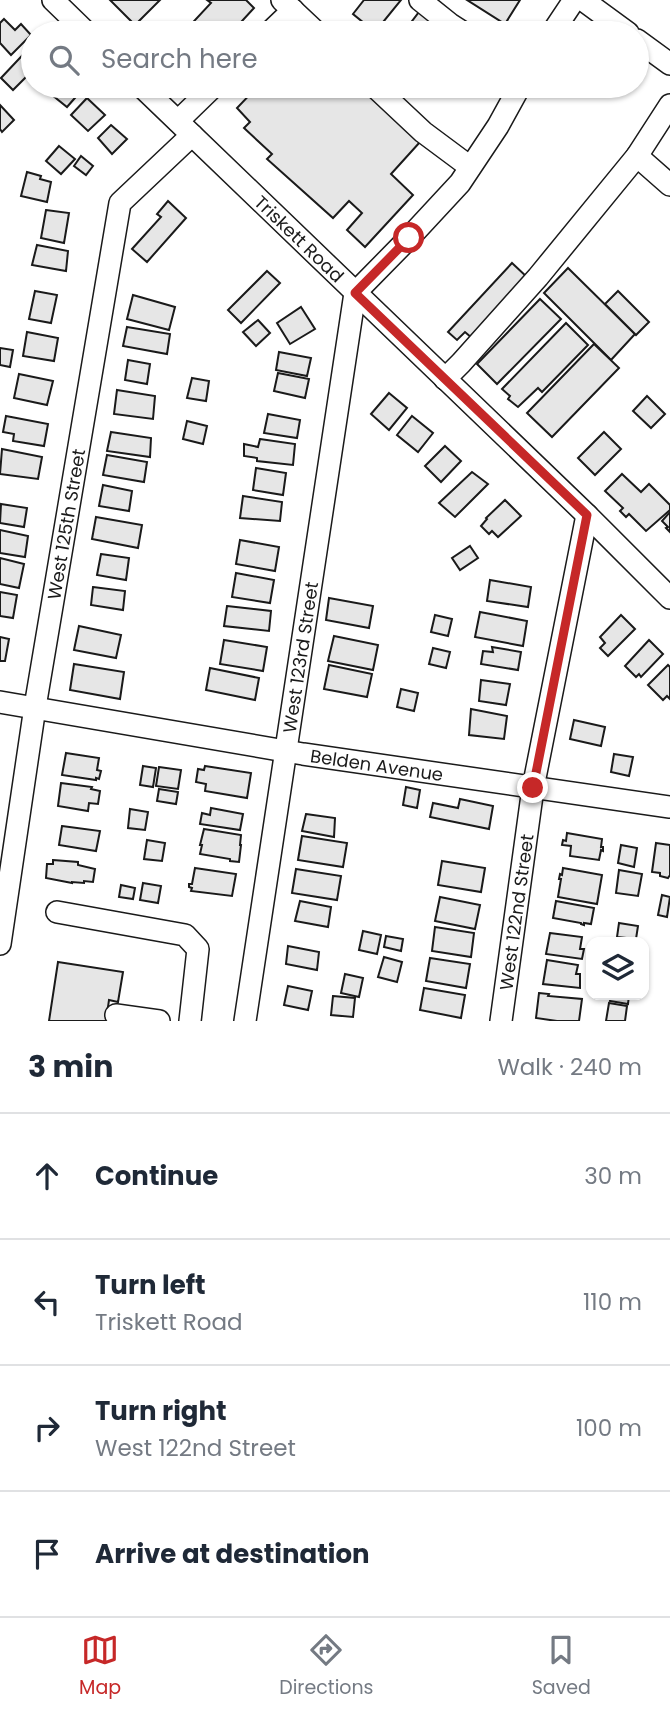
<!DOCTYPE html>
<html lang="en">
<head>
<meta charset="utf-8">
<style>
  body { margin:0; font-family:Poppins,sans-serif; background:#f6f6f7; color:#1f2937 }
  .controls { position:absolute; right:21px; bottom:21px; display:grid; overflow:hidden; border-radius:14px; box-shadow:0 2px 5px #0004 }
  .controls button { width:63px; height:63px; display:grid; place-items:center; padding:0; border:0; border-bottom:2px solid #e0e1e3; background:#fff; color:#1f2937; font:35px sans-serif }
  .stop { position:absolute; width:21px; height:21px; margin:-16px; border:5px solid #c62828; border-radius:50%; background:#fff }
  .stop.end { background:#c62828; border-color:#fff; box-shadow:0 2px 7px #0008 }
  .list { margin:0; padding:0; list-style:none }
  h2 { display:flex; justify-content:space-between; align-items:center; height:91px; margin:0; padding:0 28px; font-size:30px }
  h2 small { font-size:23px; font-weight:400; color:#747a83 }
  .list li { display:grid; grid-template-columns:46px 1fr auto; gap:21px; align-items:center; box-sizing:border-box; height:126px; padding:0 28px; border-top:2px solid #e0e1e3 }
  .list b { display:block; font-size:26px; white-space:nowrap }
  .list p { margin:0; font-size:23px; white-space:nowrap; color:#747a83 }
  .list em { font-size:23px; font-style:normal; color:#747a83 }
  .icon { flex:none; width:38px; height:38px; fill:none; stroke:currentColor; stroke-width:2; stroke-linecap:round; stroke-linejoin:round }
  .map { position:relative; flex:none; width:670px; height:1021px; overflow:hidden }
  .search { position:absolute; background:#fff; box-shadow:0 2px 5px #0004; left:21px; right:21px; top:21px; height:77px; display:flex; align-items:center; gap:18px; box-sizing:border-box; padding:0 24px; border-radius:38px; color:#747a83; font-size:26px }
  .sheet { height:595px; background:#fff }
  nav { display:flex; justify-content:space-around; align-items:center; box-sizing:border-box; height:98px; border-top:2px solid #e0e1e3; background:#fff; font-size:19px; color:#747a83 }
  nav a { display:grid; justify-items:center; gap:4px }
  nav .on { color:#c62828 }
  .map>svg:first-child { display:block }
  .building { fill:#e6e6e6; stroke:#1a1a1a; stroke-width:2 }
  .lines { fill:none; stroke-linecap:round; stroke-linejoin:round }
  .minor-casing { stroke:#1a1a1a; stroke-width:24 }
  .minor { stroke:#fff; stroke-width:21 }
  .route { stroke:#c62828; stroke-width:9 }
  .labels { text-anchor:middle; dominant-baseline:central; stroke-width:5; stroke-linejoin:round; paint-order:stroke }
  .street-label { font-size:18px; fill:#1a1a1a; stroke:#fff }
</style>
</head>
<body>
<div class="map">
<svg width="670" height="1021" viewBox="0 0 670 1021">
  <rect width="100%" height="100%" fill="#fff"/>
  <!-- building -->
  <g class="building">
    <path d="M110,0H160L135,25Z"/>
    <path d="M207,0H246L254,8L231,33H183L211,3Z"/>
    <path d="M364,0H401L375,32L353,14Z"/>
    <path d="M467,0H520L505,24Z"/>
    <path d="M419,12L442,29L439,33H403Z"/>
    <path d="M4,19L15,30L21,24L31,35L11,55L0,43V23Z"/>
    <path d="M33,44V70L13,90L1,78Z"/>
    <path d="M52,86H75L81,91L67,107L47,91Z"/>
    <path d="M258,86H361L420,142L391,174L413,195L365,247L347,230L362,213L349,201L333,218L267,159L272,154L244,128L250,122L237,108Z"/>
    <path d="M87,98L105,115L88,131L71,115Z"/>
    <path d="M0,105L14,120L2,132L0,129Z"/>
    <path d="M111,125L127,139L112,154L98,138Z"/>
    <path d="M59,146L75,159L61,174L46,161Z"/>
    <path d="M81,156L93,166L86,175L74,166Z"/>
    <path d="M27,172L41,176L40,179L51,182L47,202L21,196Z"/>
    <path d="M168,201L186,218L147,262L132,249L161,217L157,214Z"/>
    <path d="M46,210L69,213L64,243L41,238Z"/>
    <path d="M37,245L68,251L66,271L32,265Z"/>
    <path d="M512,263L528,278L472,338L465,332L457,340L448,332Z"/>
    <path d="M568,268L635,334L611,360L544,293Z"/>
    <path d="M267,271L280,283L241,323L228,310Z"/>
    <path d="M35,291L57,295L51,323L29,319Z"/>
    <path d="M618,291L649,322L636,335L605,304Z"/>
    <path d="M133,295L175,307L169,330L127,319Z"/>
    <path d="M540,299L561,319L497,384L477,364Z"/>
    <path d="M301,307L315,329L290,344L277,323Z"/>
    <path d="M258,320L270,333L256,346L243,332Z"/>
    <path d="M566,323L588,345L542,392L538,388L518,407L508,399L510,396L502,389Z"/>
    <path d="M127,327L170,334L167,354L123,346Z"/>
    <path d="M27,332L58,338L54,361L23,356Z"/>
    <path d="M594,344L619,368L552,437L527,413Z"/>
    <path d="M0,348L13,350L10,367L0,365Z"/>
    <path d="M279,352L311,358L307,376L276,370Z"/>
    <path d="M128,360L150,364L147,384L125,380Z"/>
    <path d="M278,373L309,379L305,398L274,391Z"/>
    <path d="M19,374L53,381L47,405L14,398Z"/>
    <path d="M192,378L209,381L206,401L187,398Z"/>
    <path d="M117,390L155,396L153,419L114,414Z"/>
    <path d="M389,393L407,408L389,430L371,414Z"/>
    <path d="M647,396L665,414L651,428L633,411Z"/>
    <path d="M268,414L300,420L297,438L264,433Z"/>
    <path d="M6,416L48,424L44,446L13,441L14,434L3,432Z"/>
    <path d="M412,416L433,433L418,452L397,435Z"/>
    <path d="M187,421L207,426L203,444L183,439Z"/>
    <path d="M111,432L151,438L150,457L107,451Z"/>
    <path d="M604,432L621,449L595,475L578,458Z"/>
    <path d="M260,439L295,444L293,465L257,461V458L244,456V444L258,447Z"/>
    <path d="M445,446L461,461L441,482L425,466Z"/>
    <path d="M2,449L42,457L38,479L0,474Z"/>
    <path d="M107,455L147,462L144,482L103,475Z"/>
    <path d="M256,468L286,473L283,495L253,490Z"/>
    <path d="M472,472L488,484L455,517L439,503Z"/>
    <path d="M622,474L641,492L649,484L670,505V510L646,531L629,514L626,517L620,511L623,508L605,491Z"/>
    <path d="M103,485L132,491L129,511L99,506Z"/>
    <path d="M243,496L282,502L280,521L240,518Z"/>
    <path d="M505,500L521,516L498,537L492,531L489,534L481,526L487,519L486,518Z"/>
    <path d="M1,504L27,508L24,527L0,523Z"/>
    <path d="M670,512V532L666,528L668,527L662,521Z"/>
    <path d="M96,517L142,525L138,548L92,539Z"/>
    <path d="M0,530L28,536L25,557L0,553Z"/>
    <path d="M240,540L279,547L275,571L236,564Z"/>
    <path d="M470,546L478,558L460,570L452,558Z"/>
    <path d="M101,554L129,558L126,580L97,575Z"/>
    <path d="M0,558L24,564L19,588L0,584Z"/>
    <path d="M236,573L274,580L270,603L232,597Z"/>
    <path d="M490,580L531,587L528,607L487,601Z"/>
    <path d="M93,587L125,591L123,610L91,605Z"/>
    <path d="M0,592L17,595L13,618L0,616Z"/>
    <path d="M329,598L373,606L369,628L326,620Z"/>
    <path d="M227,606L271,611L269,631L224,626Z"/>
    <path d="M480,612L527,621L523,646L475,637Z"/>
    <path d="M435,615L452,619L448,636L431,632Z"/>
    <path d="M621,615L635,629L608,656L600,648L605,643L600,637Z"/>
    <path d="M79,626L121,635L116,658L74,650Z"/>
    <path d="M334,636L378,645L373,670L328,661Z"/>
    <path d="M0,637L9,639L5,661H0Z"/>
    <path d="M224,640L267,647L263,671L220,664Z"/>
    <path d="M649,640L663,654L641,677L639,674L636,677L625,666Z"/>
    <path d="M492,647L521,652L518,670L481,664L483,651L493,652Z"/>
    <path d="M433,648L450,652L446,668L429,664Z"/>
    <path d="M74,664L124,672L120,699L70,690Z"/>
    <path d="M329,665L372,674L367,697L324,689Z"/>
    <path d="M668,665L670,667V699L667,696L663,700L648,685Z"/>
    <path d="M210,668L259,678L255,700L206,690Z"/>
    <path d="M481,680L510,684L506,705L479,701Z"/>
    <path d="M401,689L418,693L414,711L397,707Z"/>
    <path d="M471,709L507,716L504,739L469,735Z"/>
    <path d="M574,720L605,727L601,746L570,739Z"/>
    <path d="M66,753L99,758L97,770L101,771L99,779L96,778V780L62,775Z"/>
    <path d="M614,754L633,757L629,776L611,772Z"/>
    <path d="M143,766L156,768L153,787L140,785Z"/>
    <path d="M205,766L251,773L247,798L205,791L206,784L196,782L198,769L204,770Z"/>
    <path d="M159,767L181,770L178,789L156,786Z"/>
    <path d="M61,783L92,787L91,789L100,791L98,804L89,803L88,811L58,806Z"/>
    <path d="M406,787L420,790L417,808L403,805Z"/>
    <path d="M159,789L178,792L176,804L157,801Z"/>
    <path d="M460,799L493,806L489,829L430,817L433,803L458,808Z"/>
    <path d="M211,808L243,814L240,830L200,824L202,813L210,815Z"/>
    <path d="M130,809L148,812L145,830L128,828Z"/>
    <path d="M306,814L335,818L334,837L302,831Z"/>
    <path d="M62,826L100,831L96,851L59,845Z"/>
    <path d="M204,829L241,835L240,845H241L239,862L230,861V859L200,854L202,845H200Z"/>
    <path d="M567,833L602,839L601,847H603V851L601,850L599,860L570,856L571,846L562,845L563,840L566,841Z"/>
    <path d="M302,836L347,843L343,867L298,860Z"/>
    <path d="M147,840L165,843L162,861L144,859Z"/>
    <path d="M656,843L670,845V875L668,878L660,876V873L652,872Z"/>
    <path d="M621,845L637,848L634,867L618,863Z"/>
    <path d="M53,860L78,862V865L95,869L93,882L84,881V883L72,882V883L46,878L47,864H53Z"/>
    <path d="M442,861L485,868L481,892L438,885Z"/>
    <path d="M195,868L236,874L232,896L191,891L192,888L189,887V884H192Z"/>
    <path d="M563,868L602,875L597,904L558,897L561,879H559L560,874L562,875Z"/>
    <path d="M296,869L341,876L337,900L292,893Z"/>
    <path d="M619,870L642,874L638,896L616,893Z"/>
    <path d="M143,883L161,886L158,903L140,900Z"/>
    <path d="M121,885L135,888L133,899L119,897Z"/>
    <path d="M662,895L670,897L667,917L658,915Z"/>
    <path d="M440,897L480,905L475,929L435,921Z"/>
    <path d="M300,901L331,907L328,927L295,921Z"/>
    <path d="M556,901L594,908L591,924L584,923V925L581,924V923L553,918Z"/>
    <path d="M619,923L638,926L636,939L617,937Z"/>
    <path d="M435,927L474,933L471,957L432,951Z"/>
    <path d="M363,931L381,935L377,954L359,950Z"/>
    <path d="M550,933L582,937L580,949H584L582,959L546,954Z"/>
    <path d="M386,936L403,939L401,951L384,947Z"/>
    <path d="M288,946L319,952L317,970L286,964Z"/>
    <path d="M384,957L402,962L397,982L378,977Z"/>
    <path d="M430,958L470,964L466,988L426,981Z"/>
    <path d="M547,960L578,965L576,974H580V988L543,984Z"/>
    <path d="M58,962L123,972L118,1002L109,1000L106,1021H49Z"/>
    <path d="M345,974L363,978L359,997L341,993Z"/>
    <path d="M288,986L312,991L308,1010L284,1005Z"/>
    <path d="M424,988L465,995L461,1018L420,1010Z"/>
    <path d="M539,993L549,994L548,996L582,999L579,1021H557L536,1018Z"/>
    <path d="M611,995H629L628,1004L610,1001Z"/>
    <path d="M333,996L355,998L353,1017L331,1015Z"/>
    <path d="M609,1003L627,1006L625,1021H606Z"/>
  </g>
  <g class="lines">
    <!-- minor casing -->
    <g class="minor-casing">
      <g id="minor">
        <path d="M53,0L87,33"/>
        <path d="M282,0L317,33"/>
        <path d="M420,0L450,24L464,33"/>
        <path d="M583,0L628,33"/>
        <path d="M269,33L293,10"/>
        <path d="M552,33L574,0"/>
        <path d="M637,40L670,64"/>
        <path id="s1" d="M141,86L587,515L670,598"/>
        <path d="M374,86L423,132L470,167"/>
        <path d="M178,121L214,86"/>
        <path d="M637,156L670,185"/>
        <path d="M445,379L461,363L538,277L637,156L670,105"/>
        <path id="s2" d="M0,702L303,754L670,807"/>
        <path d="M57,912L185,935L198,949L190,1021"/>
        <path id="s3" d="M0,944L35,707L120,203L192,135"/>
        <path d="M116,1015L159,1021"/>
        <path id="s4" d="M245,1021L355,293L409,238L460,183L498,126L520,86"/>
        <path id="s5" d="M501,1021L533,788L587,515"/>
      </g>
    </g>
    <!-- minor -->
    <use href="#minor" class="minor"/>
  </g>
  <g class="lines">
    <!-- route -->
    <path class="route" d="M409,238L355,293L587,515L533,788"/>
  </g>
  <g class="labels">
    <!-- street labels -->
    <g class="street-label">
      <text stroke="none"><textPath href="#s1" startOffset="220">Triskett Road</textPath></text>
      <text stroke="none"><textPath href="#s3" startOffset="425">West 125th Street</textPath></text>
      <text stroke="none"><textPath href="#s4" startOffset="368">West 123rd Street</textPath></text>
      <text stroke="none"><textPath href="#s2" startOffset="382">Belden Avenue</textPath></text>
      <text stroke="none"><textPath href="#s5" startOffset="110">West 122nd Street</textPath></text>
    </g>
  </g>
</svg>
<div class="controls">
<button><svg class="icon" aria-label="layers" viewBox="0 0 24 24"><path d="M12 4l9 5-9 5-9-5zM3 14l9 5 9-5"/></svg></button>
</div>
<div class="stop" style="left:409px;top:238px"></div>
<div class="stop end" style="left:533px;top:788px"></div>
<div class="search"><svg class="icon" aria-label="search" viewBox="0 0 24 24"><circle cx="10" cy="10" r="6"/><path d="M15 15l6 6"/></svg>Search here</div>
</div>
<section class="sheet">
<h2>3 min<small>Walk · 240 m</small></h2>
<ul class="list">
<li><svg class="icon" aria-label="ahead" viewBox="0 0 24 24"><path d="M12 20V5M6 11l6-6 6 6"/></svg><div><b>Continue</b></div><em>30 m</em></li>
<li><svg class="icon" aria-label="left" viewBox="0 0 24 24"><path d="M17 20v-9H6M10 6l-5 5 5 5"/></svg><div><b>Turn left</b><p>Triskett Road</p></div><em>110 m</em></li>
<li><svg class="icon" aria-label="right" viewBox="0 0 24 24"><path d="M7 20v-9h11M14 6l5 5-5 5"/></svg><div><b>Turn right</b><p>West 122nd Street</p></div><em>100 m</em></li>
<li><svg class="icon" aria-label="arrive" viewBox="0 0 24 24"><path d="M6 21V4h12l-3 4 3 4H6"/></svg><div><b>Arrive at destination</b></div></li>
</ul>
</section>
<nav>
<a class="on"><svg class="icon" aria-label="map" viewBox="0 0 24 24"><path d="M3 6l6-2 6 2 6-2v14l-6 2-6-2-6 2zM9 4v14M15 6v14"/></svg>Map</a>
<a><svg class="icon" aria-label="directions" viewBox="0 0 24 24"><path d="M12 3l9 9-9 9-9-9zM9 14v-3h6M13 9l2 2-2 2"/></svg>Directions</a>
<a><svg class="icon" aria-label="saved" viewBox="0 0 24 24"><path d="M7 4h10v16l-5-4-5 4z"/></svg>Saved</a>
</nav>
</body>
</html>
